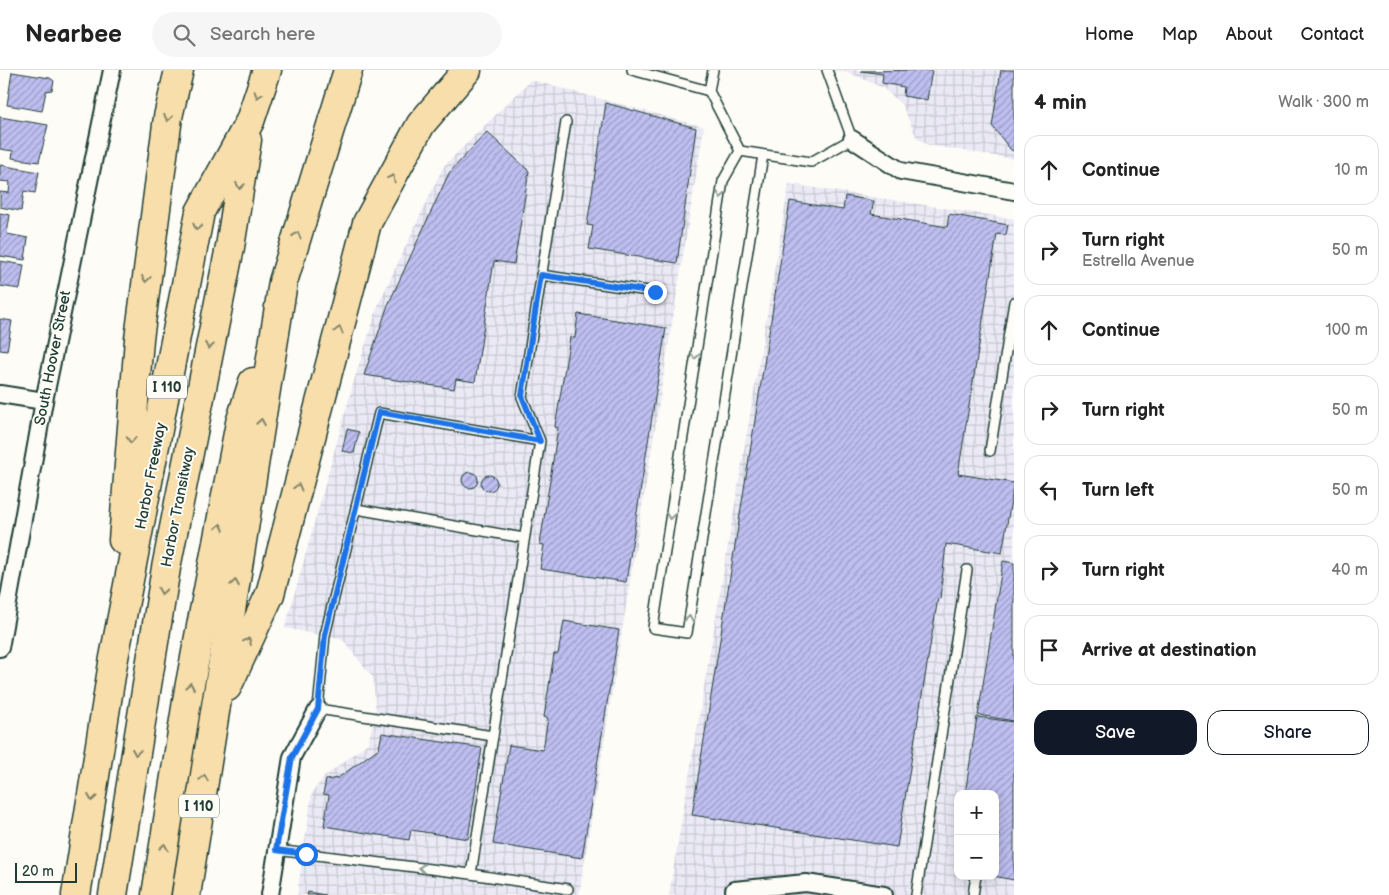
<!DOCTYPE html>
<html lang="en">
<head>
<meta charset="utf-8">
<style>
  body { margin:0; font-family:"Balsamiq Sans",sans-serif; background:#f6f6f6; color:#222 }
  .controls { position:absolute; right:15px; bottom:15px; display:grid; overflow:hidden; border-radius:10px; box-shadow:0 2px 12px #0003 }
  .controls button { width:45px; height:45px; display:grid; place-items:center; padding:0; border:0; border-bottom:1px solid #e0e0e0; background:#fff; color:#222; font:25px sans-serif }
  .scale { position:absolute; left:15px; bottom:12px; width:62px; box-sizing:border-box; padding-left:5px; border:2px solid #1f3d34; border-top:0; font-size:14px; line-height:18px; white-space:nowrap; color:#1f3d34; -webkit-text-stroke:4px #fdfcf7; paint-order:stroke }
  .stop { position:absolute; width:15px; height:15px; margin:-11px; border:4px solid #1a73e8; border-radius:50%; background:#fff }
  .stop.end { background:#1a73e8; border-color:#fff; box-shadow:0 1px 5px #0008 }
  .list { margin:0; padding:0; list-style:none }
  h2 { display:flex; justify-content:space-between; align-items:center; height:65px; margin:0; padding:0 20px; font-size:21px }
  h2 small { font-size:16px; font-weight:400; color:#767676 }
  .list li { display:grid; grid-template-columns:32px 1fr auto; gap:15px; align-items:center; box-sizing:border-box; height:70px; margin:0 10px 10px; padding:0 10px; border:1px solid #e0e0e0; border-radius:15px }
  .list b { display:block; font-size:19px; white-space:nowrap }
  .list p { margin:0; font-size:16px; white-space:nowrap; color:#767676 }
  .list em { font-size:16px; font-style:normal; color:#767676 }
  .actions { display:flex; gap:10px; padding:15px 20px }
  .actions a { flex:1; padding:11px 0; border:1px solid #111827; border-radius:15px; text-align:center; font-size:18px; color:#111827 }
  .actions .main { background:#111827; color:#fff }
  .icon { flex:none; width:28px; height:28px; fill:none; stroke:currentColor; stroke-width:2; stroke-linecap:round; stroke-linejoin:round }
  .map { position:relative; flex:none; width:1014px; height:825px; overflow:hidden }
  header { display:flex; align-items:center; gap:30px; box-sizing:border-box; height:70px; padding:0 25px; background:#fff; border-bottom:1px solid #e0e0e0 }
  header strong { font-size:24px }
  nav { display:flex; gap:28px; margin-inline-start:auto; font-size:18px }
  .search { width:350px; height:45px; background:#f6f6f6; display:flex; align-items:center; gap:12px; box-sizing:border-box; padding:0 18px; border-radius:28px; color:#767676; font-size:19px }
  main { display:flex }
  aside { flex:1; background:#fff }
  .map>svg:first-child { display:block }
  .industrial { fill:url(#industrial-grid); fill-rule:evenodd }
  .building { fill:url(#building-hatch); stroke:#1f3d34 }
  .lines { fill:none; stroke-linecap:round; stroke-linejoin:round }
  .lane-casing { stroke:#1f3d34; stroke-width:12 }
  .street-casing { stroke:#1f3d34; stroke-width:20 }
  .highway-casing { stroke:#1f3d34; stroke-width:31 }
  .lane { stroke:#fdfcf7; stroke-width:9 }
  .street { stroke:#fdfcf7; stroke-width:16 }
  .highway { stroke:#f8deab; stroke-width:28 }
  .oneway { stroke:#81856a }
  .oneway2 { stroke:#8e9c96 }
  .route { stroke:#1a73e8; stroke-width:6 }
  .labels { text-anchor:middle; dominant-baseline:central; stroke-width:4; stroke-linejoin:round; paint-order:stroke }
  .shield { fill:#fdfcf7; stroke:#62766e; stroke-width:1 }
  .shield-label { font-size:14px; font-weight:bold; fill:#1f3d34 }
  .street-label { font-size:15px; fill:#1f3d34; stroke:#fdfcf7 }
</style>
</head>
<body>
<header>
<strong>Nearbee</strong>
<div class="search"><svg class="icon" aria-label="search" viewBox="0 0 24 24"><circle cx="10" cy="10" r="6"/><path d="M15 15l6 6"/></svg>Search here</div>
<nav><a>Home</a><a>Map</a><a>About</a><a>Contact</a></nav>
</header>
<main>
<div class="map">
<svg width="1014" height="825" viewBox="0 0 1014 825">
  <defs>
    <pattern id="industrial-grid" width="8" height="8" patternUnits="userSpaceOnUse" patternTransform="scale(1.25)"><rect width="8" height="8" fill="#eae9f5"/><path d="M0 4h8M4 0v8" fill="none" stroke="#c8c9d3"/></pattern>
    <pattern id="building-hatch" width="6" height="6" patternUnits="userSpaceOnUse" patternTransform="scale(1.25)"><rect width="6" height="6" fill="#bebef0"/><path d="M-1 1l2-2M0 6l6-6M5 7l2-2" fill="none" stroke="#9a9cc3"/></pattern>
  </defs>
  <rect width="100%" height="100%" fill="#fdfcf7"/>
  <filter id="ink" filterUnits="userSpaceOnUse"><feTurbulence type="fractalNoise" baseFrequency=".02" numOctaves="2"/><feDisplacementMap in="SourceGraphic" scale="10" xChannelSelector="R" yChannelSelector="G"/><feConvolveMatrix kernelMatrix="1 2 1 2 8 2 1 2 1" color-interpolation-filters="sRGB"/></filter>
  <g filter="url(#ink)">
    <!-- industrial -->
    <g class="industrial">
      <path d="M831,0H1014V89L928,75L917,68L902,35L883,18L850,3Z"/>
      <path d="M531,10L704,57L579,825H297L312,723L324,707L368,673L376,641L373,608L343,570L285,558L355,307L379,233L443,97Z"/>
      <path d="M789,114L1014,149V825H669ZM958,724H995V806H958Z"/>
    </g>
    <!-- building -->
    <g class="building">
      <path d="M932,0L927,30L903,26L904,17L882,13L883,4L861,1Z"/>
      <path d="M1001,0H1014V81L1011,80L992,56Z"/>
      <path d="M12,2L50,8L54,11L52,20L46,21L42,41L7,35Z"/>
      <path d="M606,33L696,58L677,193L589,179L593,156L587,155Z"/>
      <path d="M0,47L48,55L39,92L12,88L13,81L0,79Z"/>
      <path d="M487,62L529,101L514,194L494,191L475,312L456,309L454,319L364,305L388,235L449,103Z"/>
      <path d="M0,95L39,102L35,123L24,121L21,141L0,137V122L9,123L10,112L0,111Z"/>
      <path d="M845,126L874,131L871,144L947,157L949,144L1008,155L1006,165L997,164L958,404L1014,413L1002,483L946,474L940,529L938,528L897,777L692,745L790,131L843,140Z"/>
      <path d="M0,143L10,145L7,164L28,168L25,190L0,186Z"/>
      <path d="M0,191L24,195L20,219L0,216Z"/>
      <path d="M578,244L666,258L626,512L540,499L544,475L540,474L558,358L555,357L570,267L575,268Z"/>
      <path d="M0,249L12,251L7,281L0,280Z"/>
      <path d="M347,359L359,362L354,383L342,381Z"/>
      <circle cx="470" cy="410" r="8"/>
      <circle cx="489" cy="413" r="8"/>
      <path d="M1003,491L1014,493V651L978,645Z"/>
      <path d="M564,551L619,560L582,788L493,774L509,675L543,680L548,648L544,647L554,584H558Z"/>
      <path d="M977,647L1014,652V810L993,806H995L999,765L995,764V724H965Z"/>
      <path d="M382,663L482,678L468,769L411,760L409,770L324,756L329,725L323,724L326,710L338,708L379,678Z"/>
      <path d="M308,822L325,825H307Z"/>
    </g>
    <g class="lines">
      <!-- lane casing -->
      <g class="lane-casing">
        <g id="lane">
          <path d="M632,0L709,21"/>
          <path d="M713,0L709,21L740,81L811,92L852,69L827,0"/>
          <path d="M740,81L723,111L653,558L687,563L763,85"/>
          <path d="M541,205L655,222"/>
          <path d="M540,371L379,343L325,565L318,639L493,666L540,371L522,327L566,52"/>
          <path d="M990,381L1014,232"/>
          <path d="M356,439L524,468"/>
          <path d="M493,666L471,804L568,819"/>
          <path d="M276,780L471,804"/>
          <path d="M916,825L967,500"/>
          <path d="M973,825L976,806"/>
        </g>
      </g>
      <!-- street casing -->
      <g class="street-casing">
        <g id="street">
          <path d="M852,69L901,101L1014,121"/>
          <path d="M0,324L44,331"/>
          <path d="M0,578L44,331L112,0"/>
          <path d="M734,820L806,813L884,825"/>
          <path d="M270,825L292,687L318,639"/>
        </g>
      </g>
      <!-- highway casing -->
      <g class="highway-casing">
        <g id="highway">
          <path d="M123,470L139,269L168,47L179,0"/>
          <path d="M227,617L270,524L367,153L421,54L467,0"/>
          <path d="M76,825L113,593L200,142L250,51L267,0"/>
          <path d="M113,825L166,498L230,177L247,70"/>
          <path d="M156,825L189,619L240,353L253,312"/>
          <path d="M186,825L283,212L348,0"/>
        </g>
      </g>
      <!-- lane -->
      <use href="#lane" class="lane"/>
      <!-- street -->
      <use href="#street" class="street"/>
      <!-- highway -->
      <use href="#highway" class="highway"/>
    </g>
    <!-- one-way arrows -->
    <defs><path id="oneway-chevron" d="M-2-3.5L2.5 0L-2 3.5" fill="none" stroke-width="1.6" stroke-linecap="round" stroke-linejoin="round" transform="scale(1.25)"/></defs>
    <g class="oneway">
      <use href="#oneway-chevron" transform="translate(258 25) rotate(108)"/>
      <use href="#oneway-chevron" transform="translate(168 48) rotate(100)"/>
      <use href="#oneway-chevron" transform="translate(392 108) rotate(-61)"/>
      <use href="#oneway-chevron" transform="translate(240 116) rotate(99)"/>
      <use href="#oneway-chevron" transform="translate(197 157) rotate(102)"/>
      <use href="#oneway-chevron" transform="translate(297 165) rotate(-73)"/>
      <use href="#oneway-chevron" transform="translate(146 209) rotate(98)"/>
      <use href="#oneway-chevron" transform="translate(339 260) rotate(-75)"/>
      <use href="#oneway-chevron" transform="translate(209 276) rotate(101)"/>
      <use href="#oneway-chevron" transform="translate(261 352) rotate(-81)"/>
      <use href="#oneway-chevron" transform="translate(131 370) rotate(94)"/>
      <use href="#oneway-chevron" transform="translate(298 417) rotate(-75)"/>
      <use href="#oneway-chevron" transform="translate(220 457) rotate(-79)"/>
      <use href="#oneway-chevron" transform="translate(235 513) rotate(-81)"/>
      <use href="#oneway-chevron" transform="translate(162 521) rotate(99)"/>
      <use href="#oneway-chevron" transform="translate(248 571) rotate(-65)"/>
      <use href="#oneway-chevron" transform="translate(190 616) rotate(-80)"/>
      <use href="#oneway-chevron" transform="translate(136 682) rotate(99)"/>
      <use href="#oneway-chevron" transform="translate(204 708) rotate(-81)"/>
      <use href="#oneway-chevron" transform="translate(92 728) rotate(99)"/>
      <use href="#oneway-chevron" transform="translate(164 777) rotate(-81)"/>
    </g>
    <g class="oneway2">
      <use href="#oneway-chevron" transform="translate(721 125) rotate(99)"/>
      <use href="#oneway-chevron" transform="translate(695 286) rotate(99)"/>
      <use href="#oneway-chevron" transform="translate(670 446) rotate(99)"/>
      <use href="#oneway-chevron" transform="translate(689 549) rotate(-81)"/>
      <use href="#oneway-chevron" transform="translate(422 798) rotate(-173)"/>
    </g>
  </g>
  <g class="lines" filter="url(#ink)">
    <!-- route -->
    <path class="route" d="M306,784L276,780L292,687L318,639L325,565L379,342L540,371L522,326L541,205L655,222"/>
  </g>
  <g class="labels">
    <!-- shield labels -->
    <g class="shield">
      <rect x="147" y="305.5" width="40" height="23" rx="4"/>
      <rect x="179" y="724.5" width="40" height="23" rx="4"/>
    </g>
    <g class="shield-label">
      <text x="167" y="317">I 110</text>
      <text x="199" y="736">I 110</text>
    </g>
    <!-- street labels -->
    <g class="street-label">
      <text transform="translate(53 288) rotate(-79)">South Hoover Street</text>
      <text transform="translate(151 406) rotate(-79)">Harbor Freeway</text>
      <text transform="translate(178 437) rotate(-79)">Harbor Transitway</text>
    </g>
  </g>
</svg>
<div class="controls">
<button>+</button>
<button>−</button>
</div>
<div class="scale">20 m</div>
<div class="stop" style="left:306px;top:784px"></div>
<div class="stop end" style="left:655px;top:222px"></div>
</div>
<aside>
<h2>4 min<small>Walk · 300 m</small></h2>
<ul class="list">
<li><svg class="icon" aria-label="ahead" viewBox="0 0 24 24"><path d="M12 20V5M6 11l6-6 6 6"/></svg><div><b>Continue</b></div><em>10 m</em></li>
<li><svg class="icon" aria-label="right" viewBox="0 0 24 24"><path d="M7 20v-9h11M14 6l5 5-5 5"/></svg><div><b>Turn right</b><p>Estrella Avenue</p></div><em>50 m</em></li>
<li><svg class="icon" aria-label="ahead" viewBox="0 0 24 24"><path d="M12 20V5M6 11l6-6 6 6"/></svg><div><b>Continue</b></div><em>100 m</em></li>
<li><svg class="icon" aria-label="right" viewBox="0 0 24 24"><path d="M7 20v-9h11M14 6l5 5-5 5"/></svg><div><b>Turn right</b></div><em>50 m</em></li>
<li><svg class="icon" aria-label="left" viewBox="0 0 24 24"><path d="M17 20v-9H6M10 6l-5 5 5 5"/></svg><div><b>Turn left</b></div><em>50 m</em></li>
<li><svg class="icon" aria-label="right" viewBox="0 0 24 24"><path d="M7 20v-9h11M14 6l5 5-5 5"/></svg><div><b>Turn right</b></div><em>40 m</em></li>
<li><svg class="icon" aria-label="arrive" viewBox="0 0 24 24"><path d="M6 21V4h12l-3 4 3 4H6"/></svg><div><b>Arrive at destination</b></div></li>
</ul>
<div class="actions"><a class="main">Save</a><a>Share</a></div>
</aside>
</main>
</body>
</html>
